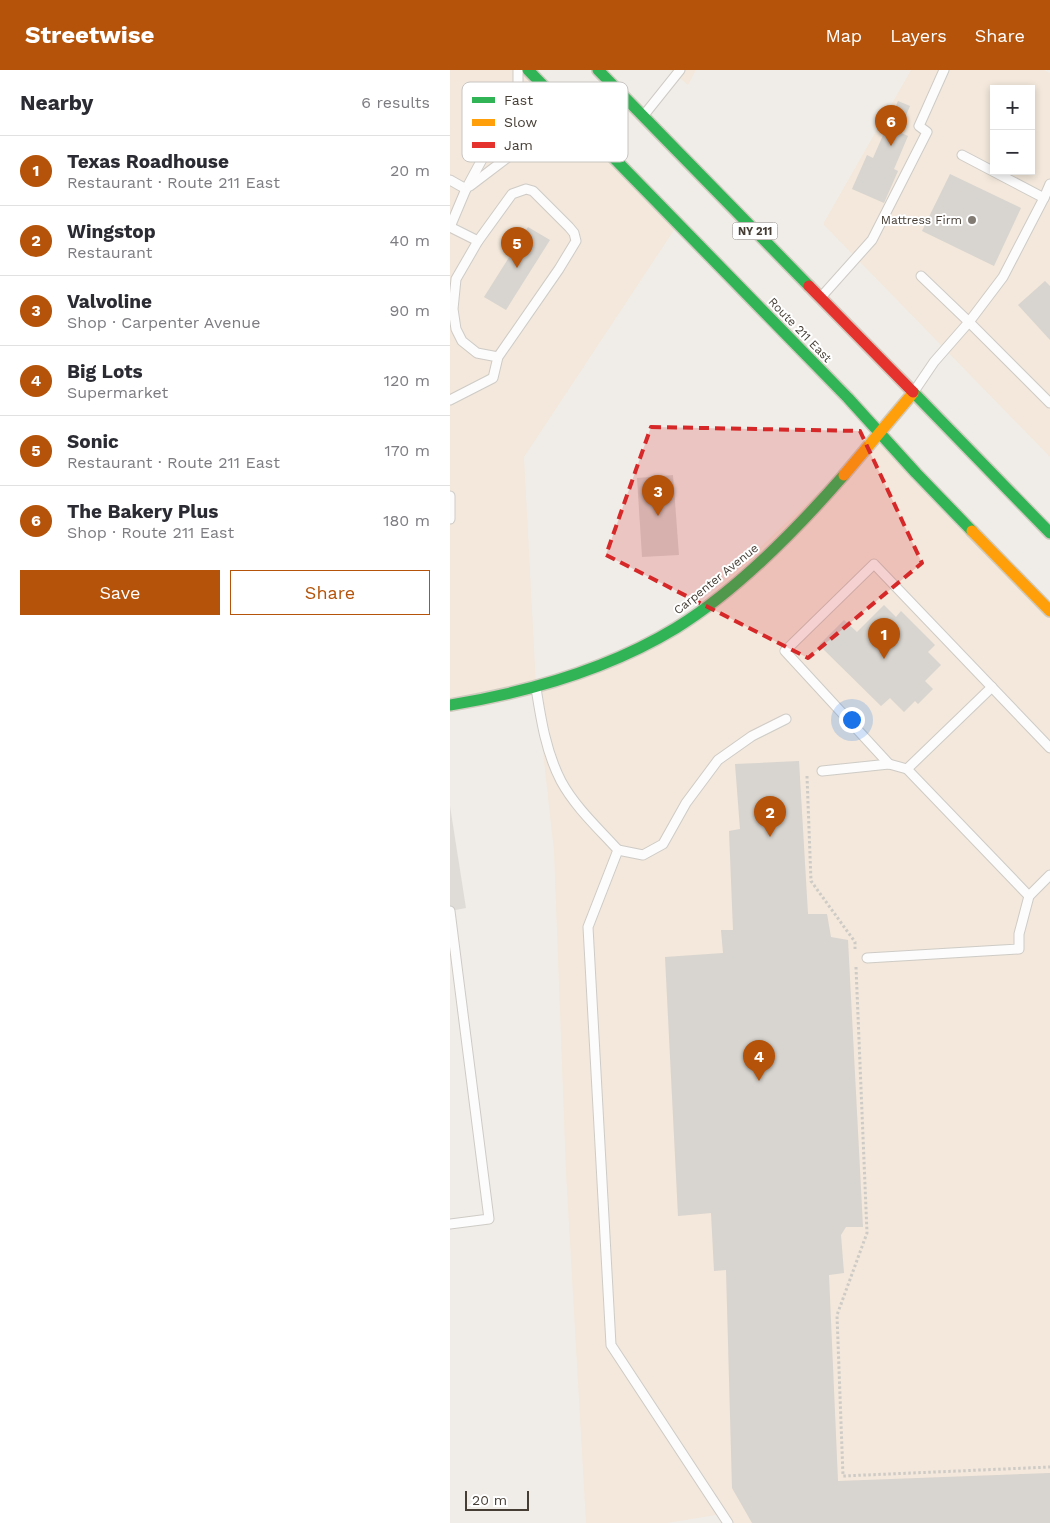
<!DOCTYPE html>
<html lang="en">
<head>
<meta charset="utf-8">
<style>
  body { margin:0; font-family:"Work Sans",sans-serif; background:#f7f7f7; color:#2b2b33 }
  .controls { position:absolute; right:15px; top:15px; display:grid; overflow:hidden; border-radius:0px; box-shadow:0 2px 8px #0003 }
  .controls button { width:45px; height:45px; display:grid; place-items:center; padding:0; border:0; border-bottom:1px solid #e1e1e2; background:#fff; color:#2b2b33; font:25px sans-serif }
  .scale { position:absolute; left:15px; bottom:12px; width:64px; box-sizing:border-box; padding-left:5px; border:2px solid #463e35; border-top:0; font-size:14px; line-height:18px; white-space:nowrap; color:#463e35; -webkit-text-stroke:4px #fff; paint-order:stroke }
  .you { position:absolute; left:401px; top:649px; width:18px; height:18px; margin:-12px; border:4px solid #fff; border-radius:50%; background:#1a73e8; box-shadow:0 0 0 8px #1a73e833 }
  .badge { display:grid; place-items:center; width:32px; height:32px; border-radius:50%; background:#b45309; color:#fff; font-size:16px; font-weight:700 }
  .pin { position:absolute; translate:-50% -41px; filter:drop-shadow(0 1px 2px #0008) }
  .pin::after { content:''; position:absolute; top:26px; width:18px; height:15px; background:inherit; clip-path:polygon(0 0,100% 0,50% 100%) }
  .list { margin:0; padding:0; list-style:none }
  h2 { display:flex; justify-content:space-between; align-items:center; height:65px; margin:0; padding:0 20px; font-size:21px }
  h2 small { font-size:16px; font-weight:400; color:#7c7c81 }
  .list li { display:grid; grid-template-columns:32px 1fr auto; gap:15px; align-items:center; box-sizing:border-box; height:70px; padding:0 20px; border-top:1px solid #e1e1e2 }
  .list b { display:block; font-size:19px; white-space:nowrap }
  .list p { margin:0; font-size:16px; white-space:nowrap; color:#7c7c81 }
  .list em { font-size:16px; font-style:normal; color:#7c7c81 }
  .actions { display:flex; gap:10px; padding:15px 20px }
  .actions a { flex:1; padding:11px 0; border:1px solid #b45309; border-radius:0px; text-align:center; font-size:18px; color:#b45309 }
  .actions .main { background:#b45309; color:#fff }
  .map { position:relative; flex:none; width:600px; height:1453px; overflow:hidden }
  header { display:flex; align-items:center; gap:30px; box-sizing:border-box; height:70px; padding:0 25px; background:#b45309; color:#fff }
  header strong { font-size:24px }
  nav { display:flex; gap:28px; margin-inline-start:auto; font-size:18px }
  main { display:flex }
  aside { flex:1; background:#fff }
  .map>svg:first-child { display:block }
  .commercial { fill:#f3e8db; fill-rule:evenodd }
  .parking { fill:#dfdcd8 }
  .building { fill:#d8d4cf }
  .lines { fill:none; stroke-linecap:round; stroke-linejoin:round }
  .lane-casing { stroke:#cecbc6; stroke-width:11 }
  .fast-casing { stroke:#d0cabf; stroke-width:14 }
  .slow-casing { stroke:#d0cabf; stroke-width:14 }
  .jam-casing { stroke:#d0cabf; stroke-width:14 }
  .path { stroke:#cecbc6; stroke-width:3; stroke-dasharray:2.5 2.5; stroke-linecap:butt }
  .lane { stroke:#fdfcfc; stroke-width:9 }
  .fast { stroke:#30b455; stroke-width:11 }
  .slow { stroke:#ff9f0a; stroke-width:11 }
  .jam { stroke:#e5322d; stroke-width:11 }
  .marked { fill:#d62828; fill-opacity:0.2; stroke:#d62828; stroke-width:4; stroke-dasharray:10 6; stroke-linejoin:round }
  .poi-dot { fill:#827b74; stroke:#fff; stroke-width:2 }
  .labels { text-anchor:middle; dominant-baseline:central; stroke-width:4; stroke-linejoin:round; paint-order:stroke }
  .shield { fill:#fff; stroke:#7e7872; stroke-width:1 }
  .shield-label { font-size:11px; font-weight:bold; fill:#463e35 }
  .poi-label { font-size:12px; fill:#463e35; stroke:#fff; text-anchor:end }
  .street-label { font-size:12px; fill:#463e35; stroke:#fff }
  .key { fill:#fff; stroke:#c8c5c2; stroke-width:1 }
  .key-label { font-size:14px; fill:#463e35 }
</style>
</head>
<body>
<header>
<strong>Streetwise</strong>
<nav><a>Map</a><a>Layers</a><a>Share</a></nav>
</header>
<main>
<aside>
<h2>Nearby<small>6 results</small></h2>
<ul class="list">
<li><span class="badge">1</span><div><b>Texas Roadhouse</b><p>Restaurant · Route 211 East</p></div><em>20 m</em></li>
<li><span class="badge">2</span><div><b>Wingstop</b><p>Restaurant</p></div><em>40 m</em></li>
<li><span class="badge">3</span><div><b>Valvoline</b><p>Shop · Carpenter Avenue</p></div><em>90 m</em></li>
<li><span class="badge">4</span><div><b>Big Lots</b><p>Supermarket</p></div><em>120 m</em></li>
<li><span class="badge">5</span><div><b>Sonic</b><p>Restaurant · Route 211 East</p></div><em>170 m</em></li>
<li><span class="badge">6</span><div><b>The Bakery Plus</b><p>Shop · Route 211 East</p></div><em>180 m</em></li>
</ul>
<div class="actions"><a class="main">Save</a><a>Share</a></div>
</aside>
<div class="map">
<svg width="600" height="1453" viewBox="0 0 600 1453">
  <rect width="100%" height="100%" fill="#f0ede8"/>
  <!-- commercial -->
  <g class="commercial">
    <path d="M0,0H78L228,154L74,387L86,617L222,561L430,364L600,539V1453H278L272,1444L217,1453H136L116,1102L104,782L86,617L0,629Z"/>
    <path d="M220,0H246L238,15Z"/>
    <path d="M461,0H594L600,3V387L373,154ZM544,19H581V101H544Z"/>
  </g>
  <!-- parking -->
  <path class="parking" d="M0,736L16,838L0,841Z"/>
  <!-- building -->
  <g class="building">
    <path d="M448,31L460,36L449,62L458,66L444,99L448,101L434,133L402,119L417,85L423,88Z"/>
    <path d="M500,104L571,138L544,196L472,161Z"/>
    <path d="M78,157L100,170L56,240L34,227Z"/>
    <path d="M595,211L600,216V270L568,235Z"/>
    <path d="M223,405L229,485L192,487L187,408Z"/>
    <path d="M434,535L446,547L451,541L485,575L478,582L491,595L475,611L483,619L468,634L465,631L454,642L440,628L431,636L369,575L394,550L407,562Z"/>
    <path d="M349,691L358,844H377L381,867L398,870L413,1157H396L391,1165L394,1203L379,1205L388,1411L600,1403V1453H302L282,1418L276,1200L264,1201L261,1143L228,1146L215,887L273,883L271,860H283L279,761L290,759L285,694Z"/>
  </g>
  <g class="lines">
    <!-- lane casing -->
    <g class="lane-casing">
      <g id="lane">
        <path d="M194,45L230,0"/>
        <path d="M0,110L16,119"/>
        <path d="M20,116L66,81L80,73L140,72"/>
        <path d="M594,128L600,114"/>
        <path d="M0,157L16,119L50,56L66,35L68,20V0"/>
        <path d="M0,157L28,171"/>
        <path d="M471,206L519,252L553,207L594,128L512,85"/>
        <path d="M372,226L422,170L477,62L469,56L494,0"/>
        <path d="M465,320L484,292L519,252L600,333"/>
        <path d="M0,330L43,308L48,287L109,199L126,171L124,163L119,157L83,121L76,119L62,124L28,171L6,209L3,239L6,259L12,271L27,283L48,287"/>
        <path d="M0,426V449"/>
        <path d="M86,618C91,650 96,682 111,711C125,737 149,759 168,780L138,857L161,1275L278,1453"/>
        <path d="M439,694L335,581L424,494L600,678"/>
        <path d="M457,699L542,617"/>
        <path d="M372,701L439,694L457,699L579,826L600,805"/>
        <path d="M168,780L193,785L213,774L236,733L268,690L302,666L336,649"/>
        <path d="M0,841L39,1149L0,1154"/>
        <path d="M417,888L569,879V864L579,826"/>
      </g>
    </g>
    <!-- fast casing -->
    <g class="fast-casing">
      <g id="fast">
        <path d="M78,0L398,328L466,403L522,461"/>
        <path d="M148,0L359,216"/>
        <path d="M463,322L600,463"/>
        <path d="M0,635C79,622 157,600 226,558C286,521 347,459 394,405"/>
      </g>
    </g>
    <!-- slow casing -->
    <g class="slow-casing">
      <g id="slow">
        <path d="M394,405L463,323"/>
        <path d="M522,461L600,541"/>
      </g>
    </g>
    <!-- jam casing -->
    <g class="jam-casing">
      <path id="jam" d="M359,216L463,322"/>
    </g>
    <!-- path -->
    <g class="path">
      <path d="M357,706L361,811L405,872V879"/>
      <path d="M406,897L417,1163L387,1245L393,1406L600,1397"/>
    </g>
    <!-- lane -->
    <use href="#lane" class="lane"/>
    <!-- fast -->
    <use href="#fast" class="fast"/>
    <!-- slow -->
    <use href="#slow" class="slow"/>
    <!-- jam -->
    <use href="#jam" class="jam"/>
  </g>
  <!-- marked area -->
  <path class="marked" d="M201,357L410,361L472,493L358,588L156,485Z"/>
  <!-- markers -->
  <circle class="poi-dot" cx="522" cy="150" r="5"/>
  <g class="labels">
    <!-- shield labels -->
    <rect class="shield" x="282.5" y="152.5" width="45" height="17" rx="4"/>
    <g class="shield-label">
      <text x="305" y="161">NY 211</text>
    </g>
    <!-- poi labels -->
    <g class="poi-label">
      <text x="512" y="150">Mattress Firm</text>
    </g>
    <!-- street labels -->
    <g class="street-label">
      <text transform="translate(350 260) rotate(46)">Route 211 East</text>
      <text transform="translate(266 509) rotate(-39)">Carpenter Avenue</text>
    </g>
  </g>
  <!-- legend -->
  <rect x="12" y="12" width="166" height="80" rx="8" class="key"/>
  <rect x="22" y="27" width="23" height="6" fill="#30b455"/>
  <rect x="22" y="49" width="23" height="7" fill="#ff9f0a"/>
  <rect x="22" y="72" width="23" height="6" fill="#e5322d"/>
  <g class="key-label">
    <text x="54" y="35">Fast</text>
    <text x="54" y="57">Slow</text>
    <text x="54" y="80">Jam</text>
  </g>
</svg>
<div class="controls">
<button>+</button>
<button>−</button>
</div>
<div class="scale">20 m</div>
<div class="you"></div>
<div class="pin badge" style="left:434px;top:589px">1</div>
<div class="pin badge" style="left:320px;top:767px">2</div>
<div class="pin badge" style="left:208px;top:446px">3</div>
<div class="pin badge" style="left:309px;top:1011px">4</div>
<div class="pin badge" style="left:67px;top:198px">5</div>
<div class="pin badge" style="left:441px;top:76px">6</div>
</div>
</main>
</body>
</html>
